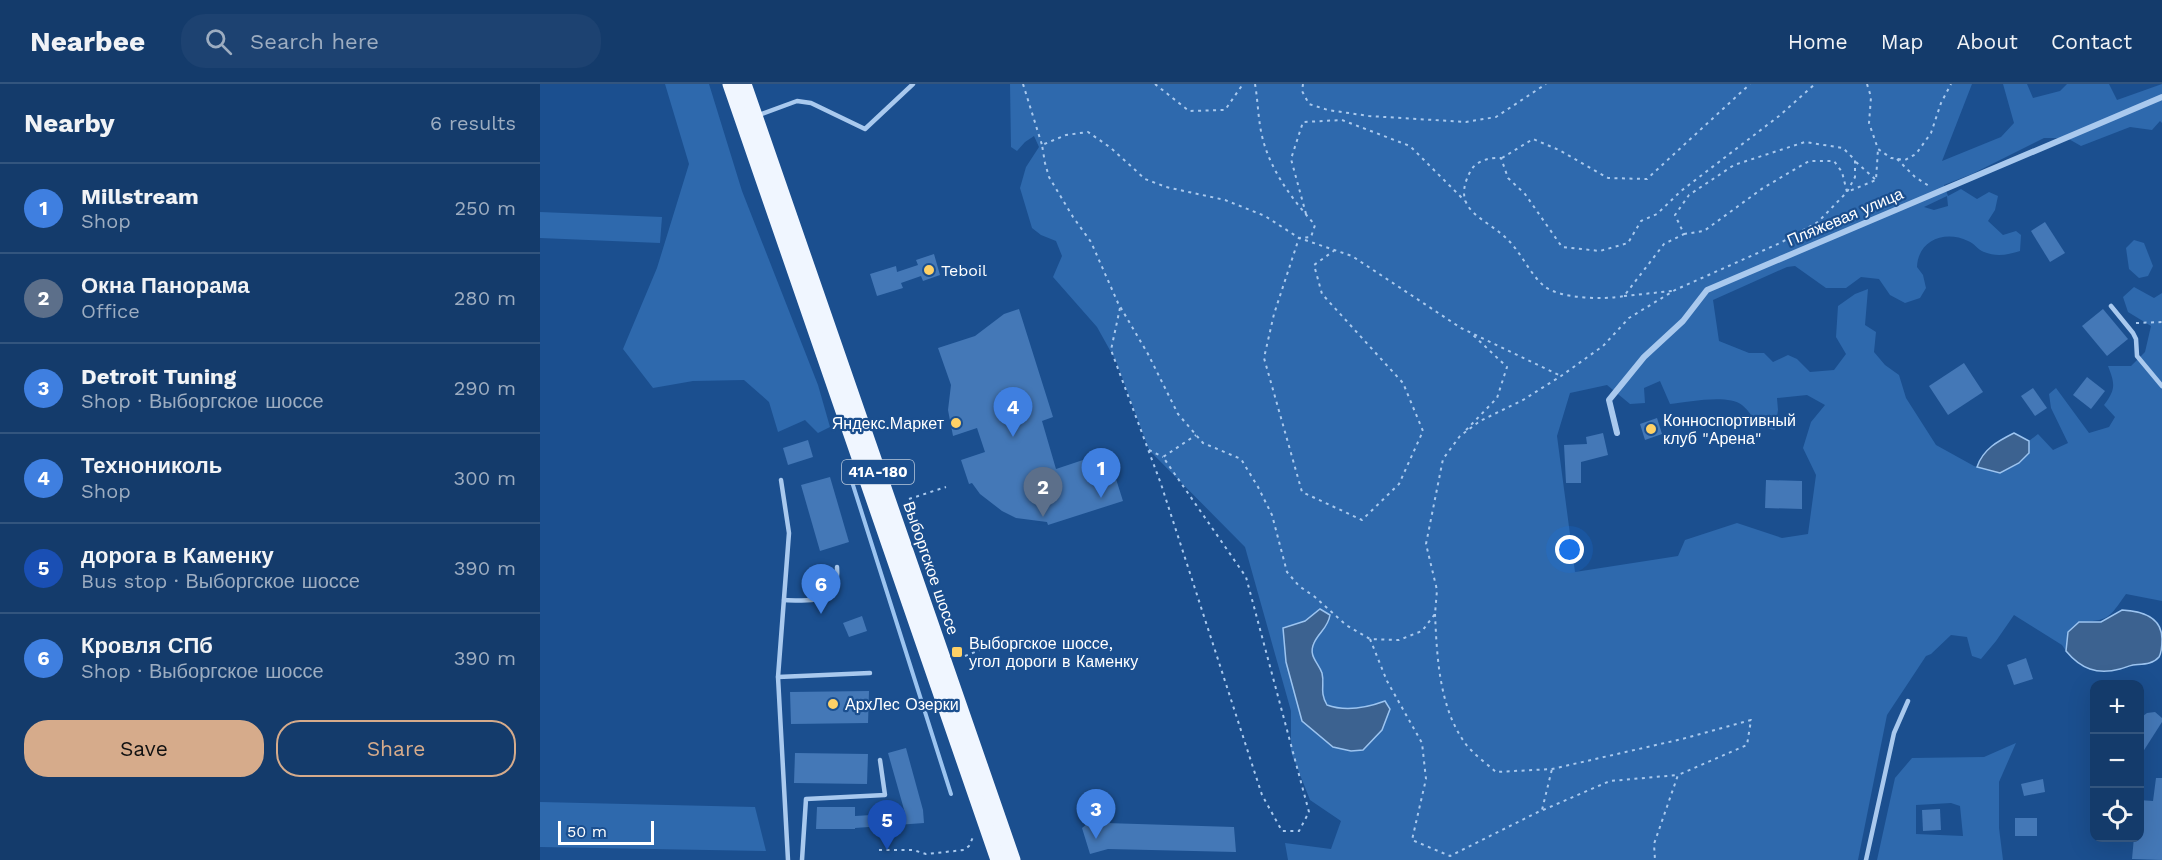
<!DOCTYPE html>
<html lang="en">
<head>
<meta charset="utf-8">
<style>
  body { margin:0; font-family:"Work Sans",sans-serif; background:#1d4271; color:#f1f3f6 }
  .controls { position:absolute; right:18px; bottom:18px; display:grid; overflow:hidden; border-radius:12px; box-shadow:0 6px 24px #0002 }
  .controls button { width:54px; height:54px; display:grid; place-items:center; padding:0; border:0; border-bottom:2px solid #33557e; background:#143b6b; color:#f1f3f6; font:30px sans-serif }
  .scale { position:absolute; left:18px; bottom:15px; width:96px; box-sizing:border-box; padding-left:6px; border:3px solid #fff; border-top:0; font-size:16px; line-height:21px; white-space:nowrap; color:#fff; -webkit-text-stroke:4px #1b4f8f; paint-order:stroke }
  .you { position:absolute; left:1030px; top:466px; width:21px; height:21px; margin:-15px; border:4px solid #fff; border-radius:50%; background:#1a73e8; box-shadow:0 0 0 9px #1a73e833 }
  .badge { display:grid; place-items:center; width:39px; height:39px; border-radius:50%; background:#d6ab8b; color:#fff; font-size:20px; font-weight:700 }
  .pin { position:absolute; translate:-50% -50px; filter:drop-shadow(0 2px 3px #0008) }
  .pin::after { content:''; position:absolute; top:32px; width:21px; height:18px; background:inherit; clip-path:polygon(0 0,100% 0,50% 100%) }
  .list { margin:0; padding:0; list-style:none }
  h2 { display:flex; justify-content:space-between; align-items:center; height:78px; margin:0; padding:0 24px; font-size:26px }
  h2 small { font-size:20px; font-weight:400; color:#9dadc1 }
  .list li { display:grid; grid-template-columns:39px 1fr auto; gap:18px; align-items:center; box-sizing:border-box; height:90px; padding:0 24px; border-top:2px solid #33557e }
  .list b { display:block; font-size:22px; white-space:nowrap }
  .list p { margin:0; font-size:20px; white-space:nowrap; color:#9dadc1 }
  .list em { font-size:20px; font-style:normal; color:#9dadc1 }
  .actions { display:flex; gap:12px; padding:18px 24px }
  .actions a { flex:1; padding:14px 0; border:2px solid #d6ab8b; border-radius:24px; text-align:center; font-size:21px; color:#d6ab8b }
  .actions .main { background:#d6ab8b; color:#111 }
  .icon { flex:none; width:33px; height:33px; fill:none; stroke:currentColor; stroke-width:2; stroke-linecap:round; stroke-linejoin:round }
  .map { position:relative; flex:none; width:1622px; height:776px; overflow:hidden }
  header { display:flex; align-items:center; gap:36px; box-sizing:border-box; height:84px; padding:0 30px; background:#143b6b; border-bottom:2px solid #33557e }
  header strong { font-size:28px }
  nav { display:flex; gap:33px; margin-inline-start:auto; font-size:21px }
  .search { width:420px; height:54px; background:#1d4271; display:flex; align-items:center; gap:15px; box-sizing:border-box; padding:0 21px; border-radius:24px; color:#9dadc1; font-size:22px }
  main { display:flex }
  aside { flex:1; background:#143b6b }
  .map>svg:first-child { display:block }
  .green { fill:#2e69ad; fill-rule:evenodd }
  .water { fill:#3c6290; stroke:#9cc4f0; stroke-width:1.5 }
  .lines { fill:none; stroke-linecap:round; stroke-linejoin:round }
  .stream { stroke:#9cc4f0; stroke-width:4 }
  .building { fill:#4478b7 }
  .path { stroke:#a9c9ee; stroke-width:2; stroke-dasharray:3 4.5; stroke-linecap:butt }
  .service { stroke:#a9c9ee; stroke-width:4.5 }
  .minor { stroke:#a9c9ee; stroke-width:6 }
  .primary { stroke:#f0f6ff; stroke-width:15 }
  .poi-dot { fill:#ffd166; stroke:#1b4f8f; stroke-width:2 }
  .labels { text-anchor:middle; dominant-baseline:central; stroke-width:4.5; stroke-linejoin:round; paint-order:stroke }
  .shield { fill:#1b4f8f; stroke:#bbcadd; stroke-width:1.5 }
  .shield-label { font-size:15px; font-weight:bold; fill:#fff }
  .street-label { font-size:16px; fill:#fff; stroke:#1b4f8f }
  .poi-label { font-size:16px; fill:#fff; stroke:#1b4f8f; text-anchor:start }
</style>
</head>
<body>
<header>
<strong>Nearbee</strong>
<div class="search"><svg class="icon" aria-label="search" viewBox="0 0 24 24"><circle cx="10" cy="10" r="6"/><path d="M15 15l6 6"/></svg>Search here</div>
<nav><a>Home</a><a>Map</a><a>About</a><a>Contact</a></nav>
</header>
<main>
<aside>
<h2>Nearby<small>6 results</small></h2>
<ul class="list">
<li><span class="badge" style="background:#3f7fe0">1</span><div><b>Millstream</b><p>Shop</p></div><em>250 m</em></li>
<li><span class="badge" style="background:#5c6f8a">2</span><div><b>Окна Панорама</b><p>Office</p></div><em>280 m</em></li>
<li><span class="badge" style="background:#3f7fe0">3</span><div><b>Detroit Tuning</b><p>Shop · Выборгское шоссе</p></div><em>290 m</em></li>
<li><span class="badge" style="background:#3f7fe0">4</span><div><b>Технониколь</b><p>Shop</p></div><em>300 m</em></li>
<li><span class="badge" style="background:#1a4fb4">5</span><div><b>дорога в Каменку</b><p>Bus stop · Выборгское шоссе</p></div><em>390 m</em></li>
<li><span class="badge" style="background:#3f7fe0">6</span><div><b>Кровля СПб</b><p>Shop · Выборгское шоссе</p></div><em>390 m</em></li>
</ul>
<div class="actions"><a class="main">Save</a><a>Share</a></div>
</aside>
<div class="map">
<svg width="1622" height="776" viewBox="0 0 1622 776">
  <rect width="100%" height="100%" fill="#1b4f8f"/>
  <!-- green -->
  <g class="green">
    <path d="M125,0H169L202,107L278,301L290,343L278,349L265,336L238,348L229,318L204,296L153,297L113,304L83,265L117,184L149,80Z"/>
    <path d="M470,0H1432L1402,77L1461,53L1474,39L1463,0H1487L1493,14L1520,7L1527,0H1569L1577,16L1622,0V39L1620,37L1612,46L1590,43L1541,62L1527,54H1504L1432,90L1404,101L1408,112L1421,105L1437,115L1449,108L1458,112L1455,126L1448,137L1463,151L1476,147L1481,151L1480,167C1468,171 1456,173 1444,168C1438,166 1434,159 1428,157C1405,146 1378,156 1377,183L1383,191L1386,204L1380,214L1365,219L1350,211L1339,195L1321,193L1306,204H1286L1255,182L1247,183L1173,216L1179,257L1209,269H1224L1233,278L1248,271L1257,275L1270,288L1294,286L1306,270L1296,253L1298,222L1315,210L1328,205L1325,241L1336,248L1334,268L1345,281L1359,291L1366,314L1396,361L1434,382L1460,389L1480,379L1489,369V357L1498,350L1513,366L1528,359L1511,324L1509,310L1516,304L1549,349L1569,343L1575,333L1564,321C1576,305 1575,300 1568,282H1591L1605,268L1611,242L1588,228L1583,213L1594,203L1614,214L1622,209V517L1586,510C1569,534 1569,537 1538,538L1528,548L1526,567L1522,561L1474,531L1456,557L1441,575L1432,572L1427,553L1411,551L1391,570L1386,572L1347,631L1318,776H748L745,759L791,765L801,737L770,716L751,668V627L705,463L609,366L576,277L557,243L513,193L522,172L516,157L501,151L492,144L480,104L486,83L499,63L494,52L485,58L477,67L471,63ZM1407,112L1408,122L1394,126L1384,123ZM1120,297L1130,320C1148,318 1188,310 1202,321C1218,335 1210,340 1235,346L1238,326L1237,314L1267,311L1285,321L1271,338L1263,364L1276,391L1268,450L1242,454L1197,439L1145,456L1138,472L1035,488L1017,352L1030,309L1067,301L1090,320L1105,319L1104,304Z"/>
    <path d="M0,128L122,133L120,159L0,154Z"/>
    <path d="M1594,156L1604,159L1613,182L1608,192L1599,194L1589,185L1586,164Z"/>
    <path d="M1476,659L1459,698V744L1463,776H1337L1355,694L1372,674L1444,673ZM1411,719L1420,722L1423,752L1376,750V721Z"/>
    <path d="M0,718L215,723L226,767L0,763Z"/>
  </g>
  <!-- water -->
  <g class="water">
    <path d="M1474,349L1489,357V369L1479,379L1460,389L1437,383C1443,365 1458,357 1474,349Z"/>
    <path d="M780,525L790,531C788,544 779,548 774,559C768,572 778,578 782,589C785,601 779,607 787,621C806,628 826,624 845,617L850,625L842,646L823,666L811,667L793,663L762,637L746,578L743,544L765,537Z"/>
    <path d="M1582,526C1601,527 1622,532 1622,555C1622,561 1622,568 1619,573C1612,581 1603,580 1593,581C1588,582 1584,584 1580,585C1557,591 1541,585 1526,567L1528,548L1539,538H1561Z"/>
  </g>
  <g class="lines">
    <!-- stream -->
    <path class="stream" d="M306,379L411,710"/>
  </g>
  <!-- building -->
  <g class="building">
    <path d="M1505,138L1525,169L1510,178L1491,147Z"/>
    <path d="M394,170L400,191L383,197L381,192L361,199L363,204L337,212L330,190L356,182L357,188L378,181L376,176Z"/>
    <path d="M479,225L513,333L502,337L516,385L567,368L574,390L578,392L576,395L583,417L508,441L507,438L476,434L462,427L440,410L432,399L429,400L421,376L445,368L437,344L413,352L408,326L411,301L398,264L435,252L464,230Z"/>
    <path d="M1563,225L1588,255L1567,272L1542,242Z"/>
    <path d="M1424,279L1443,308L1408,331L1389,302Z"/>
    <path d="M1547,293L1565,307L1551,325L1533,311Z"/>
    <path d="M1493,304L1507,324L1495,332L1481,312Z"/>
    <path d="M1117,334L1122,350L1105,356L1100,340Z"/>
    <path d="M1063,349L1068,371L1041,378V399H1026L1024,361L1047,360L1046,353Z"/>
    <path d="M268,356L273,373L248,381L243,364Z"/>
    <path d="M290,393L309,458L280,467L261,401Z"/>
    <path d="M1226,396L1262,397V425L1225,424Z"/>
    <path d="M322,532L327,547L309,553L303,539Z"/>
    <path d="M1486,574L1493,595L1474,601L1467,581Z"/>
    <path d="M329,607L328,639L251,640L250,608Z"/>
    <path d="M1615,628L1622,634V638L1599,674V635L1607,629Z"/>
    <path d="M366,664L383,726L384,739L315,744V745H276L277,723H315V732L365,729L348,669Z"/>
    <path d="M255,669L328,670L327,700L254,699Z"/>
    <path d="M1616,694H1622V776L1592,775L1594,753H1599V716L1613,717Z"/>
    <path d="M1503,695L1505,708L1484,712L1481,700Z"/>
    <path d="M1400,725L1401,746L1383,747L1382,726Z"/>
    <rect x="1475" y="734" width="22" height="18"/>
    <path d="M566,739L694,743L696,768L568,765L550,770L542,744L547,740Z"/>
  </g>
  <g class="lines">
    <!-- path -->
    <g class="path">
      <path d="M483,0L502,61"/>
      <path d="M615,0L649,27L685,26L703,0"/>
      <path d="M715,0C718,17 718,35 722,52C730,86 752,115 775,141L771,153L759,154L725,132L685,116L626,103L605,95L571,64L548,48L526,51L502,61L505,79L509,93L533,133L551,158L578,219L608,270L638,330L663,359L701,375L718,403L732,431L747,488L759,502L775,513L806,541L830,555L859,556L882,547L895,530L897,506L886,460L903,375L920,352L940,337L983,316L1021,292L1063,262L1089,234L1135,206L1240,159L1278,138L1307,108L1315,93V76L1303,64L1265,58L1194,81L1149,111L1135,131L1144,150L1124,160L1084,212C1065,216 1020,215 1004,202C989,189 981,168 967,155C945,133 910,127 930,88C935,77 950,73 961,74L968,94L985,110L1022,163L1060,167L1088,159L1101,137L1117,130L1141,107L1239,32L1275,0"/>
      <path d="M763,0L762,7L769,20L788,26L829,32L926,38L956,33L1006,0"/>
      <path d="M1327,0L1331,13L1329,39L1338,65L1351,74L1365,76L1376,70L1391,49L1401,19L1411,0"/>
      <path d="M962,74L993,55L1019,66L1068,94L1107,95L1210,0"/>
      <path d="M1357,75L1375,93L1389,102"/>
      <path d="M1316,78L1336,96"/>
      <path d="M766,130L751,75L763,38L802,36L870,62L925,117"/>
      <path d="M1144,150L1164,147L1223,104L1269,77H1294L1302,88L1307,108L1336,96L1338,65"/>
      <path d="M795,166L774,181L782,210L863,299L883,347L859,400L822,436L762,408L724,274L734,230L759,154L812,172L921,244L1021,292"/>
      <path d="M1084,212L1132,207"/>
      <path d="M580,224L571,266L621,400L722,711L742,747H759L769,728L706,493L623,373L656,351"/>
      <path d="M1596,239L1622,238"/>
      <path d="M926,346L957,314L967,283L933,251"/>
      <path d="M609,366L623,373"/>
      <path d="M369,415L406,403"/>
      <path d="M895,530C897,573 899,623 925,659C933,670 946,679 956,688L1012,685L1142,655L1211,636L1207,661L1138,691L1114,760L1115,776"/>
      <path d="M830,555L847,597L882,659L886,695L872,756L910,772L1002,726L1012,685"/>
      <path d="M425,572L460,558"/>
      <path d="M1003,726L1070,697L1138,691"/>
      <path d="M339,766H373L386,770L424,766L429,762L434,751"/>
    </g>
    <!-- service -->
    <g class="service">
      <path d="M216,32L257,17L271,19L325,45L373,0"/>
      <path d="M1571,222L1593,249L1596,255L1597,272L1622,302"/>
      <path d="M241,396L249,449L238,593L248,776"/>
      <path d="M244,516C271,517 300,520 297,483"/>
      <path d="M238,593L330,589"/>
      <path d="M262,776L266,715L345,711L340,676"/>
      <path d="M1326,776L1354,649L1368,617"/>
    </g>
    <!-- minor -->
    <path class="minor" d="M1077,349L1069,316L1104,273L1143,237L1167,206L1622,13"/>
    <!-- primary -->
    <g class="primary">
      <path d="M190,0L458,776"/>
      <path d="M204,0L473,776"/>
    </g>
  </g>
  <!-- markers -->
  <g class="poi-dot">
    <circle cx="389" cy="186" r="6"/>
    <circle cx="416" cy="339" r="6"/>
    <circle cx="1111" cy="345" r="6"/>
    <rect x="411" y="562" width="12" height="12" rx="3"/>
    <circle cx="293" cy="620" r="6"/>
  </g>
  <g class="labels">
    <!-- shield labels -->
    <rect class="shield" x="302" y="376" width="72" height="24" rx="4.5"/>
    <g class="shield-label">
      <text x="338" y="388">41А-180</text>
    </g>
    <!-- street labels -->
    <g class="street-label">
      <text transform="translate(1305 133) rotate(-23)">Пляжевая улица</text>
      <text transform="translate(391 484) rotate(71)">Выборгское шоссе</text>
    </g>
    <!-- poi labels -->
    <g class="poi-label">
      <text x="401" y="186">Teboil</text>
      <text x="1123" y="336">Конноспортивный<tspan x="1123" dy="18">клуб "Арена"</tspan></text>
      <text x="404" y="339" text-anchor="end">Яндекс.Маркет</text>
      <text x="429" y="559">Выборгское шоссе,<tspan x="429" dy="18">угол дороги в Каменку</tspan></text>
      <text x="305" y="620">АрхЛес Озерки</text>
    </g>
  </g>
</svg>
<div class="controls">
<button>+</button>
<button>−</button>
<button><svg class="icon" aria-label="locate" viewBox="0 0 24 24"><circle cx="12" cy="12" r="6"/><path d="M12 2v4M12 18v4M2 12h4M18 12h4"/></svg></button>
</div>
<div class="scale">50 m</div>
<div class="you"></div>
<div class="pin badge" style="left:561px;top:414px;background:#3f7fe0">1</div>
<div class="pin badge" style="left:503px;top:433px;background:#5c6f8a">2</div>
<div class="pin badge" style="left:556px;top:755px;background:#3f7fe0">3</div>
<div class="pin badge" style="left:473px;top:353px;background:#3f7fe0">4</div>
<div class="pin badge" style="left:347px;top:766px;background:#1a4fb4">5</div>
<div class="pin badge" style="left:281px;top:530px;background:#3f7fe0">6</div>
</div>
</main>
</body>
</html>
